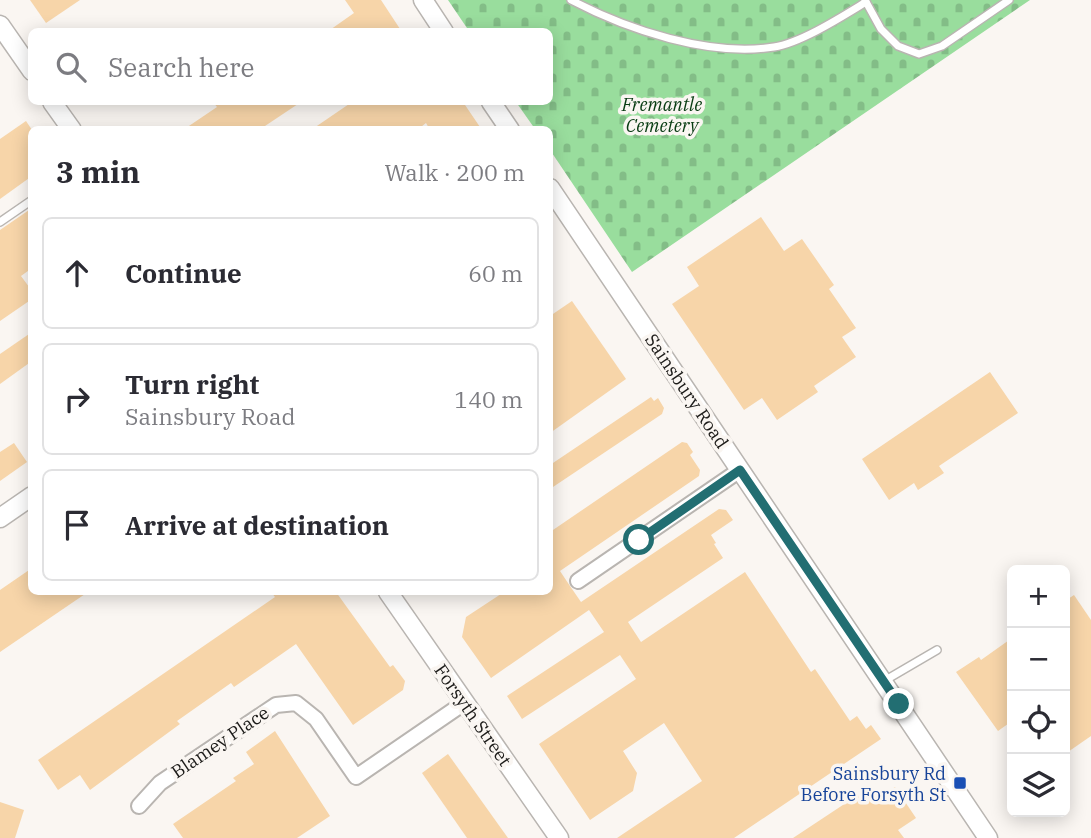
<!DOCTYPE html>
<html lang="en">
<head>
<meta charset="utf-8">
<style>
  body { margin:0; font-family:"IBM Plex Serif",serif; background:#f7f7f7; color:#2b2b33 }
  .controls { position:absolute; right:21px; bottom:21px; display:grid; overflow:hidden; border-radius:10px; box-shadow:0 4px 18px #0003 }
  .controls button { width:63px; height:63px; display:grid; place-items:center; padding:0; border:0; border-bottom:2px solid #e1e1e2; background:#fff; color:#2b2b33; font:35px sans-serif }
  .stop { position:absolute; width:21px; height:21px; margin:-16px; border:5px solid #226e72; border-radius:50%; background:#fff }
  .stop.end { background:#226e72; border-color:#fff; box-shadow:0 2px 7px #0008 }
  .list { margin:0; padding:0; list-style:none }
  h2 { display:flex; justify-content:space-between; align-items:center; height:91px; margin:0; padding:0 28px; font-size:30px }
  h2 small { font-size:23px; font-weight:400; color:#7c7c81 }
  .list li { display:grid; grid-template-columns:46px 1fr auto; gap:21px; align-items:center; box-sizing:border-box; height:112px; margin:0 14px 14px; padding:0 14px; border:2px solid #e1e1e2; border-radius:10px }
  .list b { display:block; font-size:26px; white-space:nowrap }
  .list p { margin:0; font-size:23px; white-space:nowrap; color:#7c7c81 }
  .list em { font-size:23px; font-style:normal; color:#7c7c81 }
  .icon { flex:none; width:38px; height:38px; fill:none; stroke:currentColor; stroke-width:2; stroke-linecap:round; stroke-linejoin:round }
  .map { position:relative; flex:none; width:1091px; height:838px; overflow:hidden }
  .search { position:absolute; background:#fff; box-shadow:0 4px 18px #0003; left:28px; top:28px; width:525px; height:77px; display:flex; align-items:center; gap:18px; box-sizing:border-box; padding:0 24px; border-radius:10px; color:#7c7c81; font-size:26px }
  .panel { position:absolute; background:#fff; box-shadow:0 4px 18px #0003; left:28px; top:126px; width:525px; height:469px; border-radius:10px }
  .map>svg:first-child { display:block }
  .cemetery { fill:url(#cemetery-stones) }
  .building { fill:#f7d5a9 }
  .lines { fill:none; stroke-linecap:round; stroke-linejoin:round }
  .service-casing { stroke:#b9b5b1; stroke-width:10 }
  .minor-casing { stroke:#b9b5b1; stroke-width:18 }
  .tertiary-casing { stroke:#b9b5b1; stroke-width:21 }
  .service { stroke:#fff; stroke-width:7 }
  .minor { stroke:#fff; stroke-width:14 }
  .tertiary { stroke:#fff; stroke-width:18 }
  .route { stroke:#226e72; stroke-width:9 }
  .transit-dot { fill:#1a4fb4; stroke:#faf6f2; stroke-width:2.5 }
  .labels { text-anchor:middle; dominant-baseline:central; stroke-width:7; stroke-linejoin:round; paint-order:stroke }
  .park-label { font-size:18px; font-style:italic; fill:#083c12; stroke:#faf6f2 }
  .street-label { font-size:18px; fill:#1c1b19; stroke:#faf6f2 }
  .transit-label { font-size:18px; fill:#164399; stroke:#faf6f2; text-anchor:end }
</style>
</head>
<body>
<div class="map">
<svg width="1091" height="838" viewBox="0 0 1091 838">
  <defs>
    <pattern id="cemetery-stones" width="16" height="16" patternUnits="userSpaceOnUse" patternTransform="scale(1.75)"><rect width="16" height="16" fill="#99dd9d"/><path d="M2 7V4a2 2 0 0 1 4 0v3zM10 15v-3a2 2 0 0 1 4 0v3z" fill="#83bd87"/></pattern>
  </defs>
  <rect width="100%" height="100%" fill="#faf6f2"/>
  <!-- cemetery -->
  <path class="cemetery" d="M448,0H1030L632,272L550,150V130L535,129L516,102H550V32L469,31Z"/>
  <!-- building -->
  <g class="building">
    <path d="M30,0H80L46,23Z"/>
    <path d="M345,0H381L402,32H327L354,13Z"/>
    <path d="M213,102H301L259,130H183L217,107Z"/>
    <path d="M352,102H463L482,130H430L426,123L417,130H311Z"/>
    <path d="M26,121L32,130V176L0,199V139Z"/>
    <path d="M32,208V268L21,276L32,291V299L0,321V230Z"/>
    <path d="M761,217L784,251L802,239L834,285L829,289L856,328L842,337L856,357L814,386L818,392L777,420L762,398L744,410L672,304L699,286L687,267Z"/>
    <path d="M572,301L626,379L550,433V316Z"/>
    <path d="M32,332V361L0,384V354Z"/>
    <path d="M990,372L1018,413L939,466L944,473L918,490L914,483L889,500L862,459Z"/>
    <path d="M651,397L654,401L658,398L664,408L662,414L550,489V465Z"/>
    <path d="M682,442L687,443L693,452L690,455L700,470L699,476L560,571L570,586L581,602L719,509L726,510L733,520L711,535L716,543L714,544L723,558L628,622L641,642L745,572L811,672L815,669L850,721L857,716L866,729L871,725L881,739L734,838H617L702,781L664,723L623,751L637,773L633,791L590,820L539,744L636,679L620,655L522,719L507,696L604,632L589,610L491,678L462,637L466,617L504,592H550V532Z"/>
    <path d="M14,443L27,462L0,481V452Z"/>
    <path d="M32,568V592H88L0,652V590Z"/>
    <path d="M271,592H336L390,667L393,665L405,681L403,690L353,725L296,644L234,687L231,683L177,721L180,724L90,790L80,775L58,790L38,760L275,597Z"/>
    <path d="M1074,595L1091,620V736L1065,754V601Z"/>
    <path d="M1012,638V721L998,731L956,672L979,657L981,660Z"/>
    <path d="M275,731L330,816L297,838H183L173,824L236,781L233,778L254,764L246,752Z"/>
    <path d="M448,754L508,838H467L422,773Z"/>
    <path d="M895,787L916,818L898,830L904,838H793L858,795L861,800L873,793L877,799Z"/>
    <path d="M0,802L24,810L15,838H0Z"/>
  </g>
  <g class="lines">
    <!-- service casing -->
    <g class="service-casing">
      <g id="service">
        <path d="M571,0C628,30 709,57 774,47C801,43 843,16 866,2"/>
        <path d="M865,0L881,29L898,46L919,54L942,46L1009,0"/>
        <path d="M0,222L32,200"/>
        <path d="M884,681L937,650"/>
      </g>
    </g>
    <!-- minor casing -->
    <g class="minor-casing">
      <g id="minor">
        <path d="M578,581L740,470"/>
        <path d="M139,806L160,783L276,705L296,703L316,719L356,777L464,703"/>
      </g>
    </g>
    <!-- tertiary casing -->
    <g class="tertiary-casing">
      <g id="tertiary">
        <path d="M423,0L444,32"/>
        <path d="M0,25L32,71"/>
        <path d="M52,102L72,130"/>
        <path d="M491,102L510,130"/>
        <path d="M550,188L988,838"/>
        <path d="M0,518L32,496"/>
        <path d="M388,592L559,838"/>
      </g>
    </g>
    <!-- service -->
    <use href="#service" class="service"/>
    <!-- minor -->
    <use href="#minor" class="minor"/>
    <!-- tertiary -->
    <use href="#tertiary" class="tertiary"/>
  </g>
  <g class="lines">
    <!-- route -->
    <path class="route" d="M639,540L740,470L899,704"/>
  </g>
  <!-- markers -->
  <rect class="transit-dot" x="953" y="776" width="14" height="14" rx="3.5"/>
  <g class="labels">
    <!-- park labels -->
    <g class="park-label">
      <text x="662" y="104">Fremantle<tspan x="662" dy="21">Cemetery</tspan></text>
    </g>
    <!-- street labels -->
    <g class="street-label">
      <text transform="translate(687 391) rotate(56)">Sainsbury Road</text>
      <text transform="translate(473 715) rotate(55)">Forsyth Street</text>
      <text transform="translate(220 742) rotate(-34)">Blamey Place</text>
    </g>
    <!-- transit labels -->
    <g class="transit-label">
      <text x="946" y="773">Sainsbury Rd<tspan x="946" dy="21">Before Forsyth St</tspan></text>
    </g>
  </g>
</svg>
<div class="controls">
<button>+</button>
<button>−</button>
<button><svg class="icon" aria-label="locate" viewBox="0 0 24 24"><circle cx="12" cy="12" r="6"/><path d="M12 2v4M12 18v4M2 12h4M18 12h4"/></svg></button>
<button><svg class="icon" aria-label="layers" viewBox="0 0 24 24"><path d="M12 4l9 5-9 5-9-5zM3 14l9 5 9-5"/></svg></button>
</div>
<div class="stop" style="left:639px;top:540px"></div>
<div class="stop end" style="left:899px;top:704px"></div>
<div class="search"><svg class="icon" aria-label="search" viewBox="0 0 24 24"><circle cx="10" cy="10" r="6"/><path d="M15 15l6 6"/></svg>Search here</div>
<section class="panel">
<h2>3 min<small>Walk · 200 m</small></h2>
<ul class="list">
<li><svg class="icon" aria-label="ahead" viewBox="0 0 24 24"><path d="M12 20V5M6 11l6-6 6 6"/></svg><div><b>Continue</b></div><em>60 m</em></li>
<li><svg class="icon" aria-label="right" viewBox="0 0 24 24"><path d="M7 20v-9h11M14 6l5 5-5 5"/></svg><div><b>Turn right</b><p>Sainsbury Road</p></div><em>140 m</em></li>
<li><svg class="icon" aria-label="arrive" viewBox="0 0 24 24"><path d="M6 21V4h12l-3 4 3 4H6"/></svg><div><b>Arrive at destination</b></div></li>
</ul>
</section>
</div>
</body>
</html>
